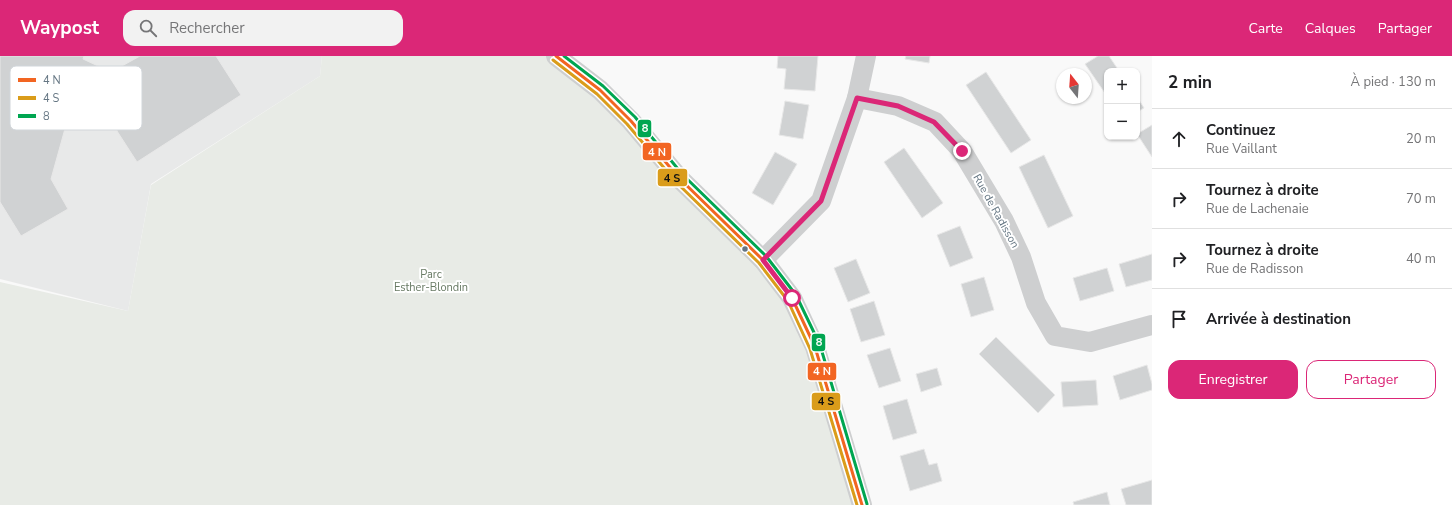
<!DOCTYPE html>
<html lang="fr">
<head>
<meta charset="utf-8">
<style>
  body { margin:0; font-family:"Nunito Sans",sans-serif; background:#f2f2f2; color:#202124 }
  .controls { position:absolute; right:12px; top:12px; display:grid; overflow:hidden; border-radius:8px; box-shadow:0 1px 3px #0004 }
  .controls button { width:36px; height:36px; display:grid; place-items:center; padding:0; border:0; border-bottom:1px solid #e0e0e0; background:#fff; color:#202124; font:20px sans-serif }
  .compass { position:absolute; left:1056px; top:12px; width:36px; height:36px; border-radius:50%; background:#fff; box-shadow:0 1px 3px #0004; rotate:343deg }
  .stop { position:absolute; width:12px; height:12px; margin:-9px; border:3px solid #db2777; border-radius:50%; background:#fff }
  .stop.end { background:#db2777; border-color:#fff; box-shadow:0 1px 4px #0008 }
  .list { margin:0; padding:0; list-style:none }
  h2 { display:flex; justify-content:space-between; align-items:center; height:52px; margin:0; padding:0 16px; font-size:17px }
  h2 small { font-size:13px; font-weight:400; color:#757577 }
  .list li { display:grid; grid-template-columns:26px 1fr auto; gap:12px; align-items:center; box-sizing:border-box; height:60px; padding:0 16px; border-top:1px solid #e0e0e0 }
  .list b { display:block; font-size:15px; white-space:nowrap }
  .list p { margin:0; font-size:13px; white-space:nowrap; color:#757577 }
  .list em { font-size:13px; font-style:normal; color:#757577 }
  .actions { display:flex; gap:8px; padding:12px 16px }
  .actions a { flex:1; padding:9px 0; border:1px solid #db2777; border-radius:12px; text-align:center; font-size:14px; color:#db2777 }
  .actions .main { background:#db2777; color:#fff }
  .icon { flex:none; width:22px; height:22px; fill:none; stroke:currentColor; stroke-width:2; stroke-linecap:round; stroke-linejoin:round }
  .map { position:relative; flex:none; width:1152px; height:449px; overflow:hidden }
  header { display:flex; align-items:center; gap:24px; box-sizing:border-box; height:56px; padding:0 20px; background:#db2777; color:#fff }
  header strong { font-size:19px }
  nav { display:flex; gap:22px; margin-inline-start:auto; font-size:14px }
  .search { width:280px; height:36px; background:#f2f2f2; display:flex; align-items:center; gap:10px; box-sizing:border-box; padding:0 14px; border-radius:12px; color:#757577; font-size:15px }
  main { display:flex }
  aside { flex:1; background:#fff }
  .map>svg:first-child { display:block }
  .built { fill:#e8e9e9 }
  .green { fill:#e8ebe6 }
  .building { fill:#d0d2d3; stroke:#e8e8e8 }
  .lines { fill:none; stroke-linecap:round; stroke-linejoin:round }
  .minor { stroke:#cecfd0; stroke-width:20 }
  .bus-1-casing { stroke:#fff; stroke-width:6 }
  .bus-2-casing { stroke:#fff; stroke-width:6 }
  .bus-3-casing { stroke:#fff; stroke-width:6 }
  .bus-1 { stroke:#f26522; stroke-width:3 }
  .bus-2 { stroke:#da9c1a; stroke-width:3 }
  .bus-3 { stroke:#00a651; stroke-width:3 }
  .route { stroke:#db2777; stroke-width:5 }
  .bus-dot { fill:#657683; stroke:#fff; stroke-width:1.5 }
  .labels { text-anchor:middle; dominant-baseline:central; stroke-width:4; stroke-linejoin:round; paint-order:stroke }
  .street-label { font-size:11px; fill:#657683; stroke:#fff }
  .park-label { font-size:11px; fill:#687a64; stroke:#fff }
  .key { fill:#fff; stroke:#d1d6da; stroke-width:1 }
  .key-label { font-size:11px; fill:#657683 }
  .line-badge { stroke:#fff; stroke-width:1.5 }
  .badge-label { font-size:11px; text-anchor:middle; font-weight:bold; fill:#fff }
  .pale-badge-label { font-size:11px; text-anchor:middle; font-weight:bold; fill:#111 }
</style>
</head>
<body>
<header>
<strong>Waypost</strong>
<div class="search"><svg class="icon" aria-label="search" viewBox="0 0 24 24"><circle cx="10" cy="10" r="6"/><path d="M15 15l6 6"/></svg>Rechercher</div>
<nav><a>Carte</a><a>Calques</a><a>Partager</a></nav>
</header>
<main>
<div class="map">
<svg width="1152" height="449" viewBox="0 0 1152 449">
  <rect width="100%" height="100%" fill="#f9f9f9"/>
  <!-- built -->
  <path class="built" d="M0,0H322L320,20L151,128L128,255L0,223Z"/>
  <!-- green -->
  <path class="green" d="M322,0H556L792,242L862,449H0V226L128,255L151,129L320,20Z"/>
  <!-- building -->
  <g class="building">
    <path d="M0,0H84L83,3L111,16L140,0H216L241,39L137,106L117,75L118,62L71,51L51,123L68,153L21,180L0,146Z"/>
    <path d="M778,0H818L815,35L784,33L786,13L777,12Z"/>
    <path d="M906,0H930L929,7L905,3Z"/>
    <path d="M1098,0H1109L1119,15H1107V40L1085,8Z"/>
    <path d="M986,16L1031,84L1011,97L966,29Z"/>
    <path d="M1137,41L1144,52L1137,56Z"/>
    <path d="M785,45L809,49L803,83L779,79Z"/>
    <path d="M1152,69V101L1137,78Z"/>
    <path d="M904,92L943,147L922,162L884,106Z"/>
    <path d="M775,96L797,108L773,149L752,137Z"/>
    <path d="M1044,99L1073,160L1048,172L1019,111Z"/>
    <path d="M960,170L973,202L950,211L937,179Z"/>
    <path d="M1152,198V224L1126,231L1119,208Z"/>
    <path d="M856,203L870,237L848,246L834,212Z"/>
    <path d="M1107,212L1114,235L1080,245L1073,222Z"/>
    <path d="M984,221L994,254L971,261L961,228Z"/>
    <path d="M874,245L885,279L861,286L850,253Z"/>
    <path d="M996,281L1055,339L1038,357L979,298Z"/>
    <path d="M890,292L901,325L879,332L867,299Z"/>
    <path d="M1147,309L1152,328V334L1120,344L1113,320Z"/>
    <path d="M937,312L942,329L921,336L916,318Z"/>
    <path d="M1096,324L1098,349L1063,351L1061,326Z"/>
    <path d="M907,343L917,377L893,384L883,350Z"/>
    <path d="M924,393L929,409L937,407L942,425L910,435L900,400Z"/>
    <path d="M1152,424V449H1126L1121,433Z"/>
    <path d="M1107,436L1110,449H1074L1073,446Z"/>
  </g>
  <g class="lines">
    <!-- minor -->
    <g class="minor">
      <path d="M556,0L600,34L631,65L679,122L763,204L792,242L815,291L862,449"/>
      <path d="M857,42L898,50L935,66L962,95L1004,165L1021,201L1036,247L1055,280L1090,286L1152,269"/>
      <path d="M763,204L821,145L857,42L866,0"/>
    </g>
    <!-- bus-1 casing -->
    <g class="bus-1-casing">
      <path id="bus-1" d="M556,0L600,34L631,65L679,122L763,204L792,242L815,291L862,449"/>
    </g>
    <!-- bus-2 casing -->
    <g class="bus-2-casing">
      <path id="bus-2" d="M553,4L597,38L627,68L676,126L759,207L788,245L810,293L857,449"/>
    </g>
    <!-- bus-3 casing -->
    <g class="bus-3-casing">
      <path id="bus-3" d="M564,0L603,30L635,61L683,119L766,200L796,239L820,289L867,448"/>
    </g>
    <!-- bus-1 -->
    <use href="#bus-1" class="bus-1"/>
    <!-- bus-2 -->
    <use href="#bus-2" class="bus-2"/>
    <!-- bus-3 -->
    <use href="#bus-3" class="bus-3"/>
  </g>
  <g class="lines">
    <!-- route -->
    <path class="route" d="M792,242L763,204L821,145L857,42L898,50L934,66L962,95"/>
  </g>
  <!-- markers -->
  <circle class="bus-dot" cx="745" cy="193" r="3.5"/>
  <g class="labels">
    <!-- street labels -->
    <g class="street-label">
      <text transform="translate(996 155) rotate(61)">Rue de Radisson</text>
    </g>
    <!-- park labels -->
    <g class="park-label">
      <text x="431" y="218">Parc<tspan x="431" dy="13">Esther-Blondin</tspan></text>
    </g>
  </g>
  <!-- legend -->
  <rect x="10" y="10" width="132" height="64" rx="6" class="key"/>
  <rect x="18" y="22" width="18" height="4" fill="#f26522"/>
  <rect x="18" y="40" width="18" height="4" fill="#da9c1a"/>
  <rect x="18" y="58" width="18" height="4" fill="#00a651"/>
  <g class="key-label">
    <text x="43" y="28">4 N</text>
    <text x="43" y="46">4 S</text>
    <text x="43" y="64">8</text>
  </g>
  <g class="line-badge">
    <rect x="637" y="63" width="15" height="19" rx="4" fill="#00a651"/>
    <rect x="642" y="86" width="30" height="19" rx="4" fill="#f26522"/>
    <rect x="657" y="112" width="31" height="19" rx="4" fill="#da9c1a"/>
    <rect x="811" y="277" width="15" height="19" rx="4" fill="#00a651"/>
    <rect x="807" y="306" width="30" height="19" rx="4" fill="#f26522"/>
    <rect x="811" y="336" width="30" height="19" rx="4" fill="#da9c1a"/>
  </g>
  <g class="badge-label">
    <text x="645" y="76">8</text>
    <text x="657" y="100">4 N</text>
    <text x="819" y="290">8</text>
    <text x="822" y="319">4 N</text>
  </g>
  <g class="pale-badge-label">
    <text x="672" y="126">4 S</text>
    <text x="826" y="349">4 S</text>
  </g>
</svg>
<div class="controls">
<button>+</button>
<button>−</button>
</div>
<svg class="compass" viewBox="-18 -18 36 36"><path d="M0-13l5 13h-10z" fill="#e53935"/><path d="M0 13l5-13h-10z" fill="#757577"/></svg>
<div class="stop" style="left:792px;top:242px"></div>
<div class="stop end" style="left:962px;top:95px"></div>
</div>
<aside>
<h2>2 min<small>À pied · 130 m</small></h2>
<ul class="list">
<li><svg class="icon" aria-label="ahead" viewBox="0 0 24 24"><path d="M12 20V5M6 11l6-6 6 6"/></svg><div><b>Continuez</b><p>Rue Vaillant</p></div><em>20 m</em></li>
<li><svg class="icon" aria-label="right" viewBox="0 0 24 24"><path d="M7 20v-9h11M14 6l5 5-5 5"/></svg><div><b>Tournez à droite</b><p>Rue de Lachenaie</p></div><em>70 m</em></li>
<li><svg class="icon" aria-label="right" viewBox="0 0 24 24"><path d="M7 20v-9h11M14 6l5 5-5 5"/></svg><div><b>Tournez à droite</b><p>Rue de Radisson</p></div><em>40 m</em></li>
<li><svg class="icon" aria-label="arrive" viewBox="0 0 24 24"><path d="M6 21V4h12l-3 4 3 4H6"/></svg><div><b>Arrivée à destination</b></div></li>
</ul>
<div class="actions"><a class="main">Enregistrer</a><a>Partager</a></div>
</aside>
</main>
</body>
</html>
